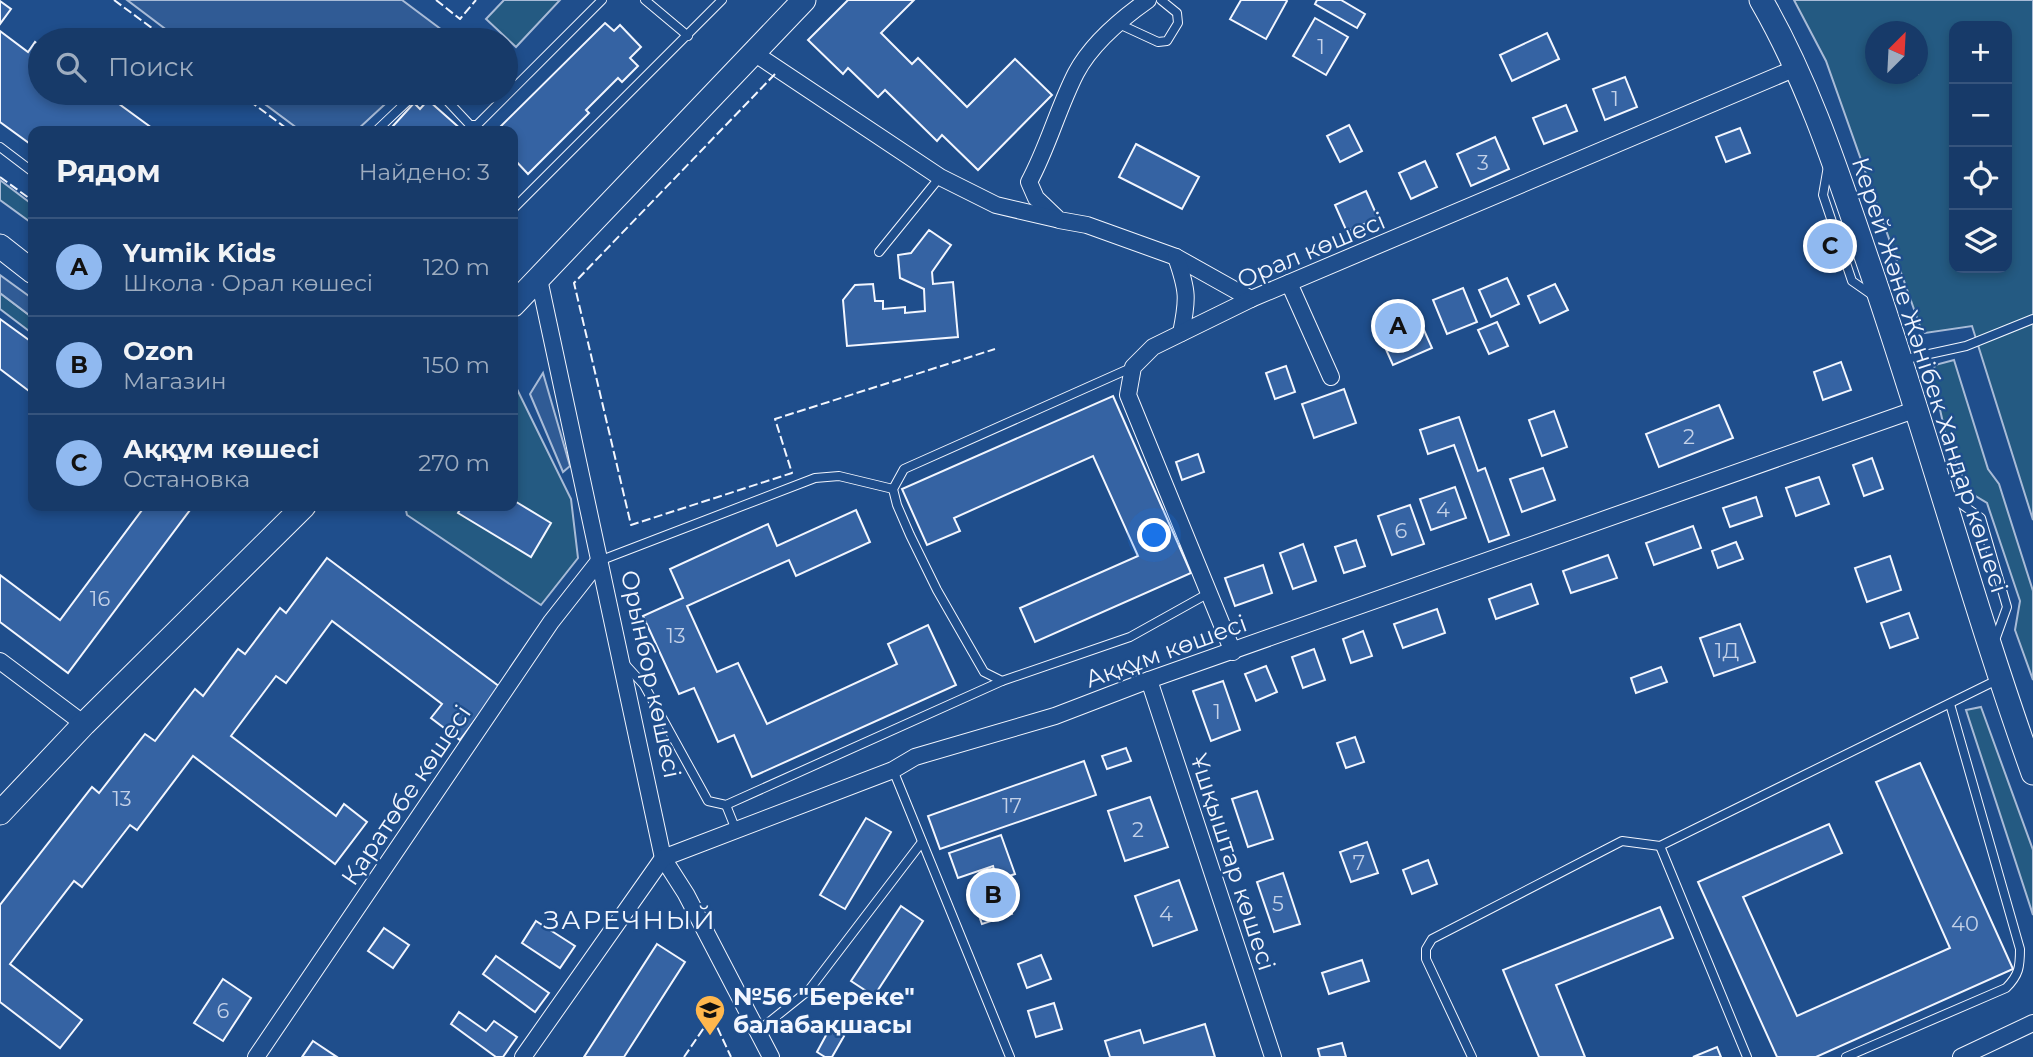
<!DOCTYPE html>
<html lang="ru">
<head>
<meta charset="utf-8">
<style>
  body { margin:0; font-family:Montserrat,sans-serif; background:#244571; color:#f1f3f6 }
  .controls { position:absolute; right:21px; top:21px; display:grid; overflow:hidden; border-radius:14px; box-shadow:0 4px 10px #0003 }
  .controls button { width:63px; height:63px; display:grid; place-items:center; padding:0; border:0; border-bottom:2px solid #36547d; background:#173a69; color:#f1f3f6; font:35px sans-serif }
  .compass { position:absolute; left:1865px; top:21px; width:63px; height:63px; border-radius:50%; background:#173a69; box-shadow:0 4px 10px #0003; rotate:24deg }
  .you { position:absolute; left:1155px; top:536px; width:24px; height:24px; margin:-18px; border:5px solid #fff; border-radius:50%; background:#1a73e8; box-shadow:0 0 0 10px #1a73e833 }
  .badge { display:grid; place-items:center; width:46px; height:46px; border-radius:50%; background:#90b9f0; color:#111; font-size:23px; font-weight:700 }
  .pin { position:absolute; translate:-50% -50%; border:4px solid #fff; box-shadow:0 2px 7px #0006 }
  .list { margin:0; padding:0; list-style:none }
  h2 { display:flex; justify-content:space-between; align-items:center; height:91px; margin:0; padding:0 28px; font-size:30px }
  h2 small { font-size:23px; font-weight:400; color:#9eadc0 }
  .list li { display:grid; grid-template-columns:46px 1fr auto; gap:21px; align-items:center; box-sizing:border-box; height:98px; padding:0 28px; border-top:2px solid #36547d }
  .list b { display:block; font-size:26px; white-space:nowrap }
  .list p { margin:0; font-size:23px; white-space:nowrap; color:#9eadc0 }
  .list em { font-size:23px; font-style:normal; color:#9eadc0 }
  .icon { flex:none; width:38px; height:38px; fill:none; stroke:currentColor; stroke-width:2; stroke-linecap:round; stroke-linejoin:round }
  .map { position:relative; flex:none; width:2033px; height:1057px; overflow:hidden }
  .search { position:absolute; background:#173a69; box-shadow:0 4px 10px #0003; left:28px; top:28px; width:490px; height:77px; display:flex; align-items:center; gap:18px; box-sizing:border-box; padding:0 24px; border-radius:38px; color:#9eadc0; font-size:26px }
  .panel { position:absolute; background:#173a69; box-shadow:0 4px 10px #0003; left:28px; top:126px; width:490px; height:385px; border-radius:14px }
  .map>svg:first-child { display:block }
  .green { fill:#245a82; stroke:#a8bbd7; stroke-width:2; fill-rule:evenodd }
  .parking { fill:#305b95; stroke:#a8bbd7; stroke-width:2 }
  .building { fill:#3563a3; stroke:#f2f6ff; stroke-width:2 }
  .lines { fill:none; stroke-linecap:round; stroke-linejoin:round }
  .lane-casing { stroke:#f2f6ff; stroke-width:10 }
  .street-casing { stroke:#f2f6ff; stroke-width:18 }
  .secondary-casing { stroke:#f2f6ff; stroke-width:25 }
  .lane { stroke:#1f4e8c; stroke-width:8 }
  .street { stroke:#1f4e8c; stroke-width:16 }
  .secondary { stroke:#1f4e8c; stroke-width:23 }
  .fence { stroke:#f2f6ff; stroke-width:2; stroke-dasharray:9 3.5; stroke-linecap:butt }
  .labels { text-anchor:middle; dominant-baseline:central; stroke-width:5; stroke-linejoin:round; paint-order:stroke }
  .number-label { font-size:21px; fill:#c3d1e8 }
  .street-label { font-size:24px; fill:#f2f6ff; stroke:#1f4e8c }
  .poi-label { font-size:24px; font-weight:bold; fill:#f2f6ff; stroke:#1f4e8c; text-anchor:start }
  .neighbourhood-label { font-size:26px; letter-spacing:2px; fill:#f2f6ff; stroke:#1f4e8c }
</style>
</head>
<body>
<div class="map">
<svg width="2033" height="1057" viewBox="0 0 2033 1057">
  <rect width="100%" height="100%" fill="#1f4e8c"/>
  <!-- green -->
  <g class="green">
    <path d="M504,0H560L516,47L486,19Z"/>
    <path d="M1794,0H2033V520L1972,326L1925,333L1921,329L1826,61ZM1954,26H2007V268H1954ZM1876,32H1918V74H1876Z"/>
    <path d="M0,180L33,205V224L0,200Z"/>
    <path d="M0,293L33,318V334L0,309Z"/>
    <path d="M1954,360L1988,469L1999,484L2033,591V680L2015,630L2020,601L1987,503L1969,492L1947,440L1932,375L1935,365Z"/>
    <path d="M513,381L571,499L578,558L541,605L407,515L405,506H513Z"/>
    <path d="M1981,707L2033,850V915L1966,710Z"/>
  </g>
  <!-- parking -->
  <g class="parking">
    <path d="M127,0H402L454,39L180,40Z"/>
    <path d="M250,93H397L356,131H301Z"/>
    <path d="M0,275L33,299V318L0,293Z"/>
    <path d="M543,373L570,466L563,472L530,394Z"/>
  </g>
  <!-- building -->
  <g class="building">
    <path d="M848,0H914L881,33L912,64L918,58L967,107L1015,59L1052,95L978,170L942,135L937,141L885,90L878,97L848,68L843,74L808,40Z"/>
    <path d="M1241,0H1286L1287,1L1266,39L1230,19Z"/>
    <path d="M1317,0H1341L1365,14L1357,28L1315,4Z"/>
    <path d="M0,1L11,9L0,24Z"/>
    <path d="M1315,18L1348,37L1326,75L1293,56Z"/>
    <path d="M605,23L614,31L620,25L641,47L630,58L638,66L622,82L618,78L586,110L589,113L528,174L513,158V131H496Z"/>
    <path d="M0,31L28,52L35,42L40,46V93H104L156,131H33V146L0,122Z"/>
    <path d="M1547,33L1559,59L1512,81L1500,55Z"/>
    <path d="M1625,77L1637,107L1605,120L1593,89Z"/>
    <path d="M428,100L463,131H399L393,126L414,103L420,109Z"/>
    <path d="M1566,105L1577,131L1544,144L1533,118Z"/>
    <path d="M1349,125L1362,151L1340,162L1327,136Z"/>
    <path d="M1740,128L1750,153L1726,162L1716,137Z"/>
    <path d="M1495,137L1509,169L1471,186L1457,154Z"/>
    <path d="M1136,144L1199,177L1182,209L1119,177Z"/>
    <path d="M1425,161L1437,187L1411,199L1399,173Z"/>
    <path d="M1366,191L1378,218L1347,232L1335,205Z"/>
    <path d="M929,230L951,245L932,272L933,284L953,282L958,337L847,346L843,300L855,285L873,284L875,301H883V309L905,307V313L925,311L924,289L900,278L898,255L911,253Z"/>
    <path d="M1507,278L1519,304L1491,317L1479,290Z"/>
    <path d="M1555,284L1568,310L1540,323L1528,296Z"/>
    <path d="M1463,288L1477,322L1447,334L1433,300Z"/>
    <path d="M1414,308L1432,348L1393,365L1375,325Z"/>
    <path d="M0,319L33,343V394L0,369Z"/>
    <path d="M1497,322L1508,346L1489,354L1478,330Z"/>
    <path d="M1841,362L1851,390L1823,400L1814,372Z"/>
    <path d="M1286,366L1295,392L1275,399L1266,373Z"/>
    <path d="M1344,389L1356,423L1314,438L1302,404Z"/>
    <path d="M1113,396L1191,573L1035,642L1020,608L1138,556L1093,456L954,518L960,531L927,545L902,489Z"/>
    <path d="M1719,405L1733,438L1659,467L1646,434Z"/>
    <path d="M1554,411L1567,447L1542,456L1529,420Z"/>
    <path d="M1459,417L1478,471L1485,468L1509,535L1489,542L1454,445L1428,454L1420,430Z"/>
    <path d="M1198,454L1204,472L1182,480L1176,462Z"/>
    <path d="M1872,458L1883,489L1864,496L1853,465Z"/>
    <path d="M1543,468L1555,500L1522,512L1510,479Z"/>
    <path d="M1819,477L1829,504L1796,516L1786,488Z"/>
    <path d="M1455,487L1466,518L1431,530L1420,499Z"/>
    <path d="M1756,497L1762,516L1730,527L1723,508Z"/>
    <path d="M513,500L551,523L531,557L458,513L462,506H513Z"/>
    <path d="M1410,505L1424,544L1392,555L1378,516Z"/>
    <path d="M145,506H193L68,673L0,622V575L60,620Z"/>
    <path d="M856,510L870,542L796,576L789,560L687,606L717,672L738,663L767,724L897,664L888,644L928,625L956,685L752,777L734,735L718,742L694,688L679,694L643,616L683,598L670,569L768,524L777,546Z"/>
    <path d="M1693,526L1701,548L1654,565L1646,543Z"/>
    <path d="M1356,540L1365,566L1344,573L1335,547Z"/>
    <path d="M1736,542L1743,559L1718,568L1712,551Z"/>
    <path d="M1303,544L1316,581L1293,589L1280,553Z"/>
    <path d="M1608,555L1617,578L1571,593L1563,571Z"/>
    <path d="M1890,556L1901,590L1867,602L1855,568Z"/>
    <path d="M327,558L500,687L460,740L431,718L442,704L332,621L286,683L276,676L231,736L336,816L344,804L367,822L335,864L193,756L137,830L130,825L82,887L74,881L10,964L82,1020L60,1048L0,1002V905L92,787L99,793L145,734L155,741L195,689L203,696L238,649L245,654L280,608L286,613Z"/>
    <path d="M1263,565L1272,593L1235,606L1225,578Z"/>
    <path d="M1531,584L1538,604L1496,619L1489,599Z"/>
    <path d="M1437,609L1445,633L1403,648L1394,624Z"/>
    <path d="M1909,613L1918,638L1890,648L1881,623Z"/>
    <path d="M1740,624L1755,662L1714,676L1700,638Z"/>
    <path d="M1363,631L1372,656L1351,663L1343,639Z"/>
    <path d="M1314,649L1325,680L1303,688L1292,657Z"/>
    <path d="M1266,666L1277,692L1256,701L1245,674Z"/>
    <path d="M1661,667L1667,682L1636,693L1631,678Z"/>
    <path d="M1223,681L1240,730L1211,741L1193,691Z"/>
    <path d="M1355,737L1364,762L1346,768L1337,743Z"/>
    <path d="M1126,748L1131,761L1107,769L1102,756Z"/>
    <path d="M1084,761L1096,795L940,849L928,816Z"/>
    <path d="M1920,763L2013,969L1816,1057H1777L1698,882L1829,824L1842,853L1743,897L1797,1016L1950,948L1876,782Z"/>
    <path d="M1257,791L1273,839L1248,847L1232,799Z"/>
    <path d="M1150,797L1168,847L1125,861L1108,811Z"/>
    <path d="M866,818L891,832L845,909L820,895Z"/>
    <path d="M1001,835L1015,874L997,880L993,866L958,878L949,853Z"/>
    <path d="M1367,842L1378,873L1351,882L1340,852Z"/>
    <path d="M1428,860L1437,884L1412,894L1403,870Z"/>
    <path d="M1283,873L1300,924L1274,932L1257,882Z"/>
    <path d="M1179,880L1197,930L1153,946L1135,896Z"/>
    <path d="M1001,885L1012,914L982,924L972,896Z"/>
    <path d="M901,906L923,921L874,996L851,981Z"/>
    <path d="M1660,907L1673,938L1556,985L1585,1057H1539L1503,970Z"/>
    <path d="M536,921L575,946L560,968L522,943Z"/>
    <path d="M384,928L409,945L393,968L368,951Z"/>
    <path d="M657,944L685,962L624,1057H584Z"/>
    <path d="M1041,955L1051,979L1027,988L1018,964Z"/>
    <path d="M496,956L549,993L535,1012L483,974Z"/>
    <path d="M1362,960L1369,981L1329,994L1322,973Z"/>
    <path d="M223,979L251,998L223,1041L194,1023Z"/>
    <path d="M1054,1003L1062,1029L1036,1037L1028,1011Z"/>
    <path d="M459,1012L486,1031L494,1021L517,1037L503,1057H496L451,1024Z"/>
    <path d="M1205,1024L1215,1057H1110L1105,1041L1140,1030L1144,1043Z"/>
    <path d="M830,1028L844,1036L832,1057H825L817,1052Z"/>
    <path d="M313,1041L337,1057H302Z"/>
    <path d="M1342,1043L1346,1057H1320L1318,1049Z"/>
    <path d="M1717,1047L1721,1057H1693Z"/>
  </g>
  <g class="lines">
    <!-- lane casing -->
    <g class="lane-casing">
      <g id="lane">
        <path d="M645,0L688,36"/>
        <path d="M1119,24L1158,42L1167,41L1178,23L1177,13L1161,0"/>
        <path d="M440,93L470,125H477L602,0"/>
        <path d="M376,131L416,93"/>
        <path d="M0,147L33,172"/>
        <path d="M1828,166L1823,195L1852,281L1875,297"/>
        <path d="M513,209L722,0"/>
        <path d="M879,252L940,177"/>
        <path d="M1902,360L1966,346L2033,319"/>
        <path d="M1133,367L904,469L893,489L897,505L910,535L937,590L984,672L1002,681L1130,637L1209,593"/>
        <path d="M1947,494L1981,518L2007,607L1994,643"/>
        <path d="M599,561L815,478L839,476L893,489"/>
        <path d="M624,663L644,685L708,801L726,805L1002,681"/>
        <path d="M893,770L1010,1057"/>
        <path d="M726,805L736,830"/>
        <path d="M758,1031L809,990L922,842"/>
        <path d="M1472,1057L1426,959V949L1432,939L1622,841L1660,846"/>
        <path d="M1747,1057L1660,846L1999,679"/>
        <path d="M1846,1057L2006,988C2019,975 2020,967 2020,949L1950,704"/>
      </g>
    </g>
    <!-- street casing -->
    <g class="street-casing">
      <g id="street">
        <path d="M1148,0C1121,19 1092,43 1076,73C1058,108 1048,147 1029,182L1036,198L1059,220L1087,225L1176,257L1251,299"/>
        <path d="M754,53L940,177L996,205L1056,219"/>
        <path d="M1176,257C1188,291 1188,299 1181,333"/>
        <path d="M539,279L663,858L686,894L771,1057"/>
        <path d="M1289,283L1331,377"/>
        <path d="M1233,652L1128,395L1133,367L1153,347L1251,299L1796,68"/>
        <path d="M0,661L84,724"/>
        <path d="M1149,680L1273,1057"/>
        <path d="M256,1057L551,622L599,561"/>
        <path d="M523,1057L663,858L893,770L915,757L1055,716L1149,680L1917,409"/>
        <path d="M1961,1057L2033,1023"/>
      </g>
    </g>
    <!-- secondary casing -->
    <g class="secondary-casing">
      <g id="secondary">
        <path d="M1761,0C1808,81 1837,171 1867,259C1926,429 1972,603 2033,773"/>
        <path d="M0,246L33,272"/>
        <path d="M513,305L804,0"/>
        <path d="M0,813L84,724L304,506"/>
      </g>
    </g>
    <!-- lane -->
    <use href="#lane" class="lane"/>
    <!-- street -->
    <use href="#street" class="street"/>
    <!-- secondary -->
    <use href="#secondary" class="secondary"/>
    <!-- fence -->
    <g class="fence">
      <path d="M114,0L168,40"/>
      <path d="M436,0L460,19L476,0"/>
      <path d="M775,74L574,283L631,525L792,473L775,419L995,349"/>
      <path d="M239,93L290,131"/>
      <path d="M0,177L33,201"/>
      <path d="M684,1057L712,1016L731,1057"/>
    </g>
  </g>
  <!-- icons -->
  <defs>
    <g id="school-pin" transform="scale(1.575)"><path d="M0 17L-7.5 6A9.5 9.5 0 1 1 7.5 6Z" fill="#ffb74d" stroke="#1f4e8c"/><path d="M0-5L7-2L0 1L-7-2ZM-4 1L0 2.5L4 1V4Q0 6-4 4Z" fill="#111"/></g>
  </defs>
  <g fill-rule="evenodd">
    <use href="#school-pin" x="710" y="1010"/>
  </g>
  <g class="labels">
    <!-- number labels -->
    <g class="number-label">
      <text x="1321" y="46">1</text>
      <text x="1615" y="98">1</text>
      <text x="1483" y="162">3</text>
      <text x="1689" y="436">2</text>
      <text x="1443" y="509">4</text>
      <text x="1401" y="530">6</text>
      <text x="100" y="598">16</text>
      <text x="676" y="635">13</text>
      <text x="1727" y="650">1Д</text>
      <text x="1217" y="711">1</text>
      <text x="122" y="798">13</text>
      <text x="1012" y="805">17</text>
      <text x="1138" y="829">2</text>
      <text x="1359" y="862">7</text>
      <text x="1278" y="903">5</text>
      <text x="1166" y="913">4</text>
      <text x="1965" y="923">40</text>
      <text x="223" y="1010">6</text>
    </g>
    <!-- street labels -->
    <g class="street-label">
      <text transform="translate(1311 250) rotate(-23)">Орал көшесі</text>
      <text transform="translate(1930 375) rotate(72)">Керей Және Жәнібек Хандар көшесі</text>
      <text transform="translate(1166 651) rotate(-20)">Аққұм көшесі</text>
      <text transform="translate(651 674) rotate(78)">Орынбор көшесі</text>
      <text transform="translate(406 795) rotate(-56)">Қаратөбе көшесі</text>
      <text transform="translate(1233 862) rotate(72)">Ұшқыштар көшесі</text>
    </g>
    <!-- poi labels -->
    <g class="poi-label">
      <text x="733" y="996">№56 "Береке"<tspan x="733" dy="28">балабақшасы</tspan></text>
    </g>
    <!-- neighbourhood labels -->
    <g class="neighbourhood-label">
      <text x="630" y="920">ЗАРЕЧНЫЙ</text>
    </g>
  </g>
</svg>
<div class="controls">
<button>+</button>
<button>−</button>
<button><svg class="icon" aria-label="locate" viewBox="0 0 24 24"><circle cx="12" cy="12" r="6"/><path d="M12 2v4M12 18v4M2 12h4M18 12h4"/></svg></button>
<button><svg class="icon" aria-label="layers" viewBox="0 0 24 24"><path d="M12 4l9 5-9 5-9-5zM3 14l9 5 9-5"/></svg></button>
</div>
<svg class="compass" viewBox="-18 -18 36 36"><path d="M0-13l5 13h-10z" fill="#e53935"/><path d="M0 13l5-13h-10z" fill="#9eadc0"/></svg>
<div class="you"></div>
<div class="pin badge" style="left:1398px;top:326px">A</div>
<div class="pin badge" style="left:993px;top:895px">B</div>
<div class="pin badge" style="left:1830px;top:246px">C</div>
<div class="search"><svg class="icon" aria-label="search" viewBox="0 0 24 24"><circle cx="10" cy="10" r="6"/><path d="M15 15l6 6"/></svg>Поиск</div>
<section class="panel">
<h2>Рядом<small>Найдено: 3</small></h2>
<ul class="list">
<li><span class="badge">A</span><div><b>Yumik Kids</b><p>Школа · Орал көшесі</p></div><em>120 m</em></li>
<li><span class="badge">B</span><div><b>Ozon</b><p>Магазин</p></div><em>150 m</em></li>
<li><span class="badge">C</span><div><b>Аққұм көшесі</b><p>Остановка</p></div><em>270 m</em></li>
</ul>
</section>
</div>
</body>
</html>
